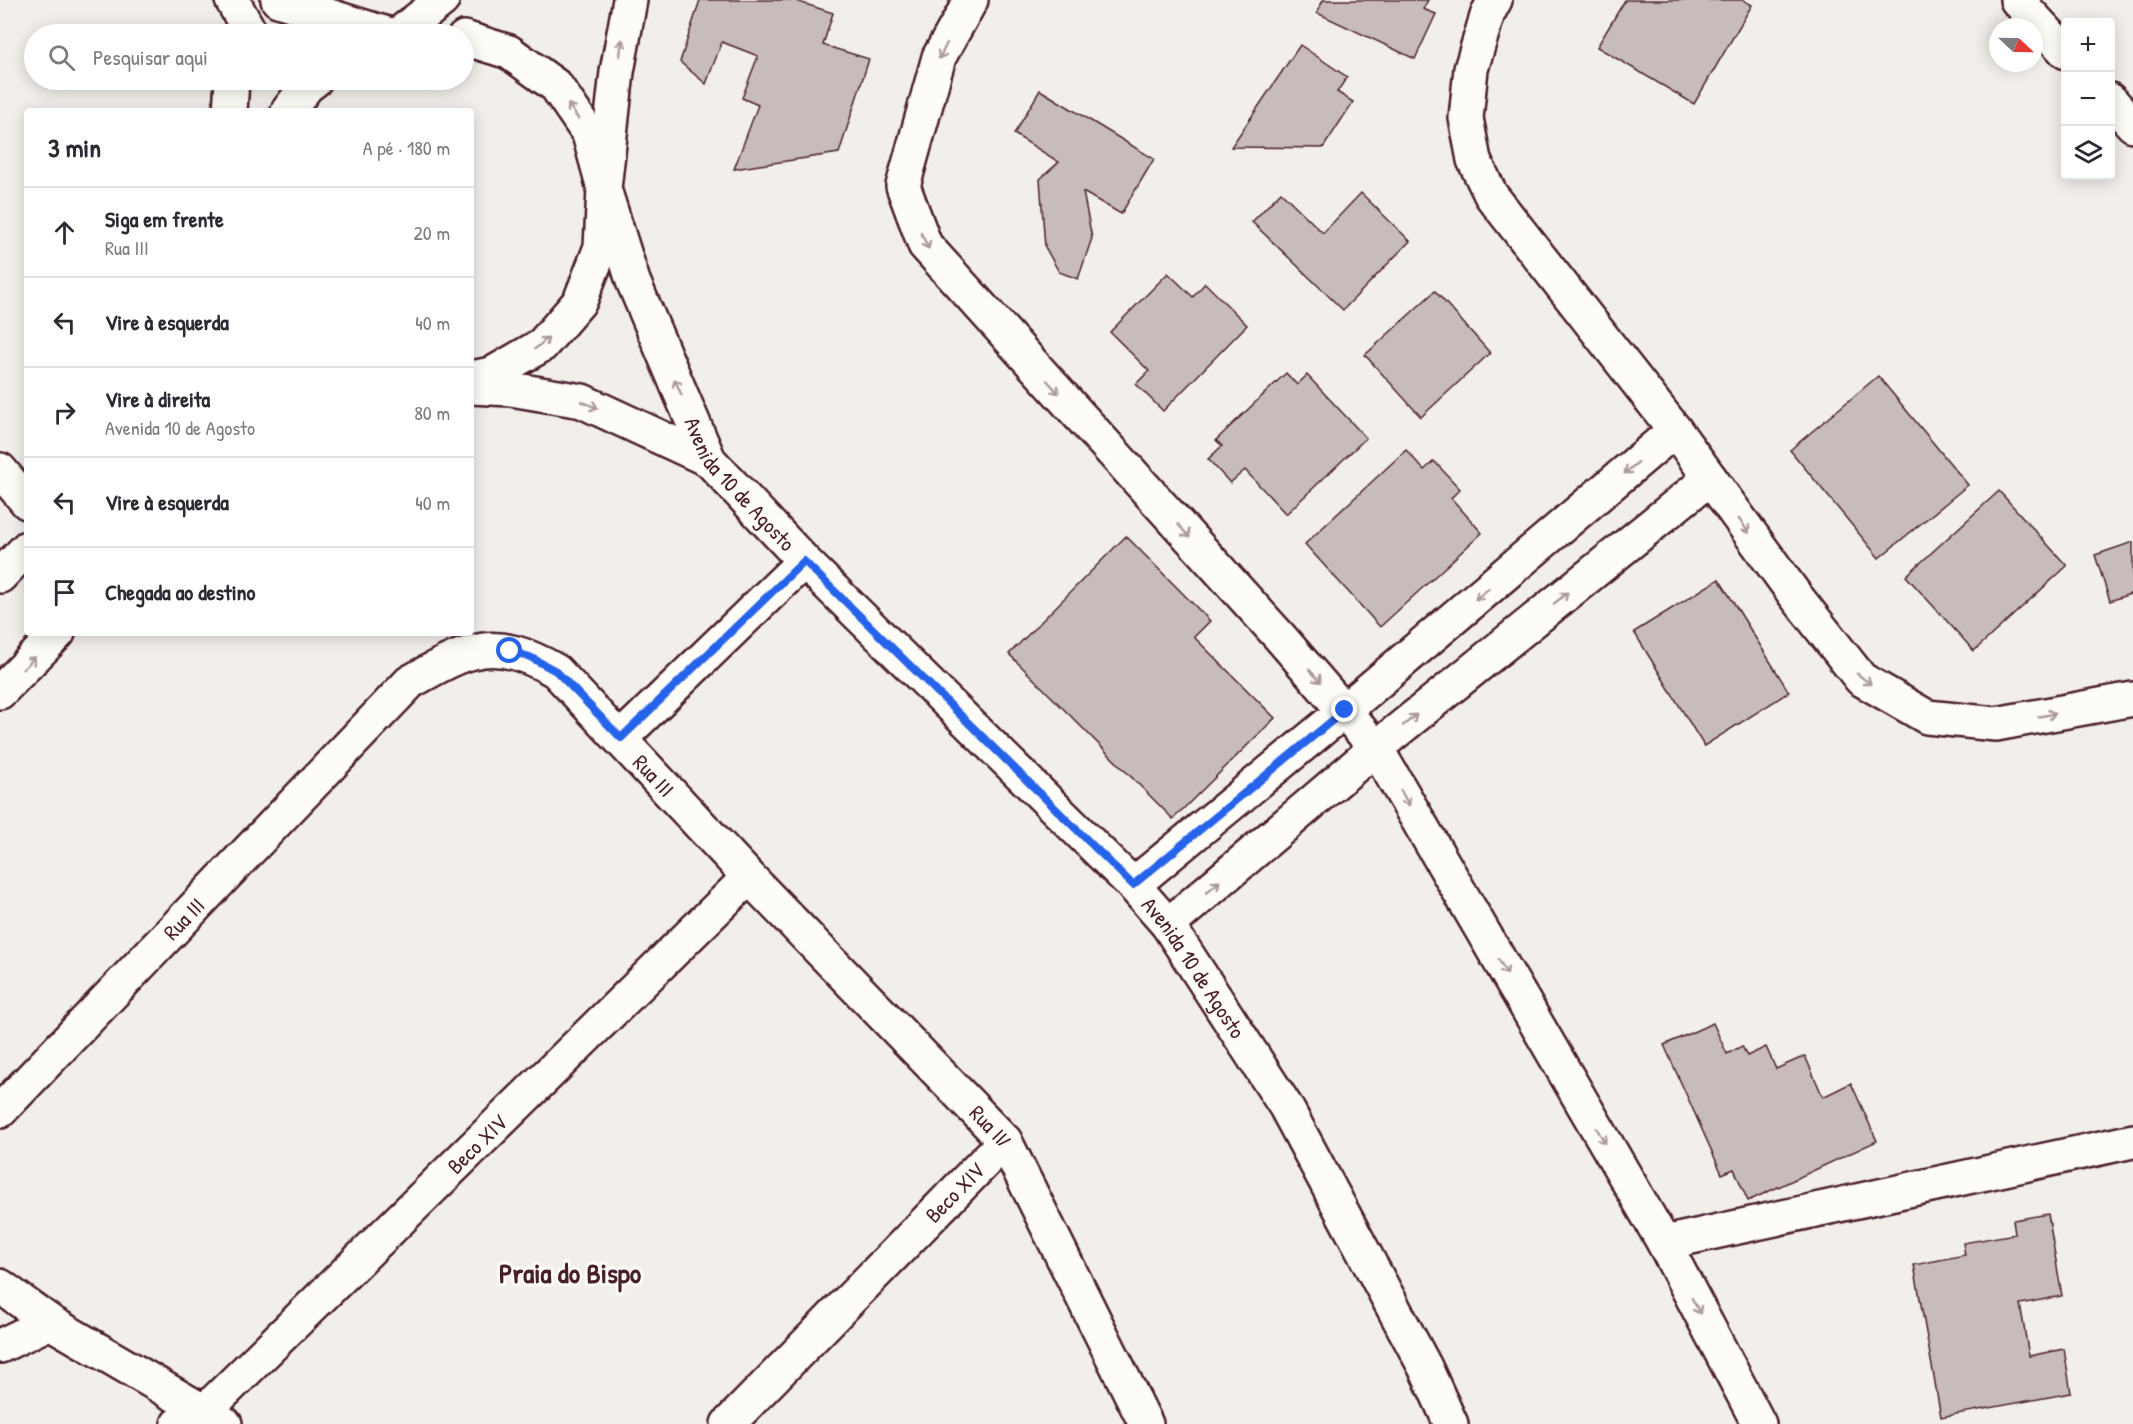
<!DOCTYPE html>
<html lang="pt">
<head>
<meta charset="utf-8">
<style>
  body { margin:0; font-family:"Patrick Hand",sans-serif; background:#f2f2f3; color:#2b2b33 }
  .controls { position:absolute; right:18px; top:18px; display:grid; overflow:hidden; border-radius:6px; box-shadow:0 3px 15px #0003 }
  .controls button { width:54px; height:54px; display:grid; place-items:center; padding:0; border:0; border-bottom:2px solid #e1e1e2; background:#fff; color:#2b2b33; font:30px sans-serif }
  .compass { position:absolute; left:1989px; top:18px; width:54px; height:54px; border-radius:50%; background:#fff; box-shadow:0 3px 15px #0003; rotate:112deg }
  .stop { position:absolute; width:18px; height:18px; margin:-14px; border:4px solid #2563eb; border-radius:50%; background:#fff }
  .stop.end { background:#2563eb; border-color:#fff; box-shadow:0 2px 6px #0008 }
  .list { margin:0; padding:0; list-style:none }
  h2 { display:flex; justify-content:space-between; align-items:center; height:78px; margin:0; padding:0 24px; font-size:26px }
  h2 small { font-size:20px; font-weight:400; color:#7c7c81 }
  .list li { display:grid; grid-template-columns:39px 1fr auto; gap:18px; align-items:center; box-sizing:border-box; height:90px; padding:0 24px; border-top:2px solid #e1e1e2 }
  .list b { display:block; font-size:22px; white-space:nowrap }
  .list p { margin:0; font-size:20px; white-space:nowrap; color:#7c7c81 }
  .list em { font-size:20px; font-style:normal; color:#7c7c81 }
  .icon { flex:none; width:33px; height:33px; fill:none; stroke:currentColor; stroke-width:2; stroke-linecap:round; stroke-linejoin:round }
  .map { position:relative; flex:none; width:2133px; height:1424px; overflow:hidden }
  .search { position:absolute; background:#fff; box-shadow:0 3px 15px #0003; left:24px; top:24px; width:450px; height:66px; display:flex; align-items:center; gap:15px; box-sizing:border-box; padding:0 21px; border-radius:33px; color:#7c7c81; font-size:22px }
  .panel { position:absolute; background:#fff; box-shadow:0 3px 15px #0003; left:24px; top:108px; width:450px; height:528px; border-radius:6px }
  .map>svg:first-child { display:block }
  .building { fill:#c8bbbb; stroke:#4a1f2b; stroke-width:1.5 }
  .lines { fill:none; stroke-linecap:round; stroke-linejoin:round }
  .minor-casing { stroke:#4a1f2b; stroke-width:38 }
  .minor { stroke:#fdfcf7; stroke-width:33 }
  .oneway { stroke:#ac999b }
  .route { stroke:#2563eb; stroke-width:8 }
  .labels { text-anchor:middle; dominant-baseline:central; stroke-width:6; stroke-linejoin:round; paint-order:stroke }
  .street-label { font-size:22px; fill:#4a1f2b; stroke:#fdfcf7 }
  .district-label { font-size:28px; font-weight:bold; fill:#4a1f2b; stroke:#fdfcf7 }
</style>
</head>
<body>
<div class="map">
<svg width="2133" height="1424" viewBox="0 0 2133 1424">
  <rect width="100%" height="100%" fill="#f2efeb"/>
  <filter id="ink" filterUnits="userSpaceOnUse"><feTurbulence type="fractalNoise" baseFrequency=".0167" numOctaves="2"/><feDisplacementMap in="SourceGraphic" scale="12" xChannelSelector="R" yChannelSelector="G"/><feConvolveMatrix kernelMatrix="1 2 1 2 8 2 1 2 1" color-interpolation-filters="sRGB"/></filter>
  <g filter="url(#ink)">
    <!-- building -->
    <g class="building">
      <path d="M700,0H793L833,13L823,45L869,59L839,153L734,169L758,105L742,98L758,56L722,42L706,84L680,62Z"/>
      <path d="M1323,0H1428L1423,9L1436,14L1415,59L1317,13Z"/>
      <path d="M1625,0H1743L1752,5L1694,104L1597,47Z"/>
      <path d="M1300,45L1347,77L1337,92L1353,102L1323,148L1231,147Z"/>
      <path d="M1040,90L1154,159L1121,214L1083,192L1092,238L1078,279L1059,272L1045,247L1040,179L1059,162L1014,134Z"/>
      <path d="M1281,192L1323,233L1361,193L1410,241L1343,310L1252,222Z"/>
      <path d="M1168,273L1193,297L1205,283L1247,325L1163,411L1136,384L1149,371L1110,332Z"/>
      <path d="M1435,291L1490,353L1421,417L1365,355Z"/>
      <path d="M1286,373L1297,385L1307,375L1366,438L1286,514L1245,470L1230,483L1208,459L1222,446L1216,440Z"/>
      <path d="M1878,376L1968,485L1879,558L1790,450Z"/>
      <path d="M1406,450L1424,470L1434,461L1460,489L1451,498L1482,533L1380,627L1305,544Z"/>
      <path d="M1999,491L2067,566L1974,651L1906,576Z"/>
      <path d="M1126,536L1210,621L1194,637L1275,718L1173,819L1009,654Z"/>
      <path d="M2133,542V593L2110,601L2095,555Z"/>
      <path d="M1719,579L1789,692L1704,746L1634,632Z"/>
      <path d="M1713,1023L1727,1054L1742,1046L1747,1056L1766,1047L1776,1069L1805,1056L1823,1097L1851,1083L1877,1141L1748,1201L1734,1169L1722,1174L1664,1045Z"/>
      <path d="M2048,1214L2062,1296L2020,1304L2029,1356L2064,1349L2071,1393L1941,1417L1914,1265L1965,1255L1963,1243L2015,1234L2013,1220Z"/>
    </g>
    <g class="lines">
      <!-- minor casing -->
      <g class="minor-casing">
        <g id="minor">
          <path d="M232,0L251,34"/>
          <path d="M278,0L387,34"/>
          <path id="s1" d="M630,0L617,72L604,189L633,281L709,460L804,561L1133,885L1168,925L1286,1107L1425,1367L1451,1424"/>
          <path d="M971,0L939,57L903,186L925,245L1280,637L1376,748L1664,1243L1759,1424"/>
          <path d="M1495,0L1488,13L1471,69L1466,118L1474,160L1491,195L1675,430L1795,595L1861,679L1927,717L1996,724L2133,699"/>
          <path d="M2017,0L2066,52"/>
          <path d="M399,34L442,0"/>
          <path d="M464,38L509,52L556,86L589,134L604,189L601,247L580,301L542,345L492,374L471,378"/>
          <path d="M2110,100L2133,125"/>
          <path d="M230,111L232,80"/>
          <path d="M288,111L307,86L315,80"/>
          <path d="M471,387L511,389L582,401L709,460"/>
          <path d="M0,470L27,502"/>
          <path d="M0,576L27,548"/>
          <path d="M0,692L58,633"/>
          <path d="M621,738L804,561"/>
          <path d="M1133,885L1345,710L1675,430"/>
          <path d="M1168,925L1376,748L1710,478"/>
          <path id="s2" d="M0,1111L410,682C470,648 493,635 556,671L749,877L1005,1141L1146,1424"/>
          <path d="M1664,1243L2133,1141"/>
          <path d="M0,1286L50,1322L225,1424"/>
          <path d="M0,1346L50,1322"/>
          <path id="s3" d="M178,1424L205,1411L749,877"/>
          <path id="s4" d="M728,1424L1005,1141"/>
        </g>
      </g>
      <!-- minor -->
      <use href="#minor" class="minor"/>
    </g>
    <!-- one-way arrows -->
    <defs><path id="oneway-shaft" d="M-6 0H5M1.5-3L5.5 0L1.5 3" fill="none" stroke-width="1.6" stroke-linecap="round" stroke-linejoin="round" transform="scale(1.5)"/></defs>
    <g class="oneway">
      <use href="#oneway-shaft" transform="translate(621 48) rotate(-82)"/>
      <use href="#oneway-shaft" transform="translate(943 51) rotate(116)"/>
      <use href="#oneway-shaft" transform="translate(573 111) rotate(-124)"/>
      <use href="#oneway-shaft" transform="translate(925 241) rotate(63)"/>
      <use href="#oneway-shaft" transform="translate(542 343) rotate(-41)"/>
      <use href="#oneway-shaft" transform="translate(678 387) rotate(-113)"/>
      <use href="#oneway-shaft" transform="translate(1053 387) rotate(48)"/>
      <use href="#oneway-shaft" transform="translate(590 405) rotate(24)"/>
      <use href="#oneway-shaft" transform="translate(1631 468) rotate(140)"/>
      <use href="#oneway-shaft" transform="translate(1744 526) rotate(54)"/>
      <use href="#oneway-shaft" transform="translate(1184 531) rotate(48)"/>
      <use href="#oneway-shaft" transform="translate(1482 594) rotate(140)"/>
      <use href="#oneway-shaft" transform="translate(1561 598) rotate(-39)"/>
      <use href="#oneway-shaft" transform="translate(29 663) rotate(-46)"/>
      <use href="#oneway-shaft" transform="translate(1315 676) rotate(48)"/>
      <use href="#oneway-shaft" transform="translate(1864 679) rotate(38)"/>
      <use href="#oneway-shaft" transform="translate(2047 715) rotate(-11)"/>
      <use href="#oneway-shaft" transform="translate(1410 720) rotate(-39)"/>
      <use href="#oneway-shaft" transform="translate(1405 798) rotate(60)"/>
      <use href="#oneway-shaft" transform="translate(1213 887) rotate(-40)"/>
      <use href="#oneway-shaft" transform="translate(1503 967) rotate(60)"/>
      <use href="#oneway-shaft" transform="translate(1601 1136) rotate(60)"/>
      <use href="#oneway-shaft" transform="translate(1696 1306) rotate(62)"/>
    </g>
  </g>
  <g class="lines" filter="url(#ink)">
    <!-- route -->
    <path class="route" d="M510,651L530,657L556,671L621,738L804,561L1133,885L1345,710"/>
  </g>
  <g class="labels">
    <!-- street labels -->
    <g class="street-label">
      <text stroke="none"><textPath href="#s1" startOffset="519">Avenida 10 de Agosto</textPath></text>
      <text stroke="none"><textPath href="#s2" startOffset="894">Rua III</textPath></text>
      <text stroke="none"><textPath href="#s2" startOffset="266">Rua III</textPath></text>
      <text stroke="none"><textPath href="#s1" startOffset="1185">Avenida 10 de Agosto</textPath></text>
      <text stroke="none"><textPath href="#s2" startOffset="1380">Rua III</textPath></text>
      <text stroke="none"><textPath href="#s3" startOffset="411">Beco XIV</textPath></text>
      <text stroke="none"><textPath href="#s4" startOffset="324">Beco XIV</textPath></text>
    </g>
    <!-- district labels -->
    <g class="district-label">
      <text x="570" y="1273">Praia do Bispo</text>
    </g>
  </g>
</svg>
<div class="controls">
<button>+</button>
<button>−</button>
<button><svg class="icon" aria-label="layers" viewBox="0 0 24 24"><path d="M12 4l9 5-9 5-9-5zM3 14l9 5 9-5"/></svg></button>
</div>
<svg class="compass" viewBox="-18 -18 36 36"><path d="M0-13l5 13h-10z" fill="#e53935"/><path d="M0 13l5-13h-10z" fill="#7c7c81"/></svg>
<div class="stop" style="left:510px;top:651px"></div>
<div class="stop end" style="left:1345px;top:710px"></div>
<div class="search"><svg class="icon" aria-label="search" viewBox="0 0 24 24"><circle cx="10" cy="10" r="6"/><path d="M15 15l6 6"/></svg>Pesquisar aqui</div>
<section class="panel">
<h2>3 min<small>A pé · 180 m</small></h2>
<ul class="list">
<li><svg class="icon" aria-label="ahead" viewBox="0 0 24 24"><path d="M12 20V5M6 11l6-6 6 6"/></svg><div><b>Siga em frente</b><p>Rua III</p></div><em>20 m</em></li>
<li><svg class="icon" aria-label="left" viewBox="0 0 24 24"><path d="M17 20v-9H6M10 6l-5 5 5 5"/></svg><div><b>Vire à esquerda</b></div><em>40 m</em></li>
<li><svg class="icon" aria-label="right" viewBox="0 0 24 24"><path d="M7 20v-9h11M14 6l5 5-5 5"/></svg><div><b>Vire à direita</b><p>Avenida 10 de Agosto</p></div><em>80 m</em></li>
<li><svg class="icon" aria-label="left" viewBox="0 0 24 24"><path d="M17 20v-9H6M10 6l-5 5 5 5"/></svg><div><b>Vire à esquerda</b></div><em>40 m</em></li>
<li><svg class="icon" aria-label="arrive" viewBox="0 0 24 24"><path d="M6 21V4h12l-3 4 3 4H6"/></svg><div><b>Chegada ao destino</b></div></li>
</ul>
</section>
</div>
</body>
</html>
